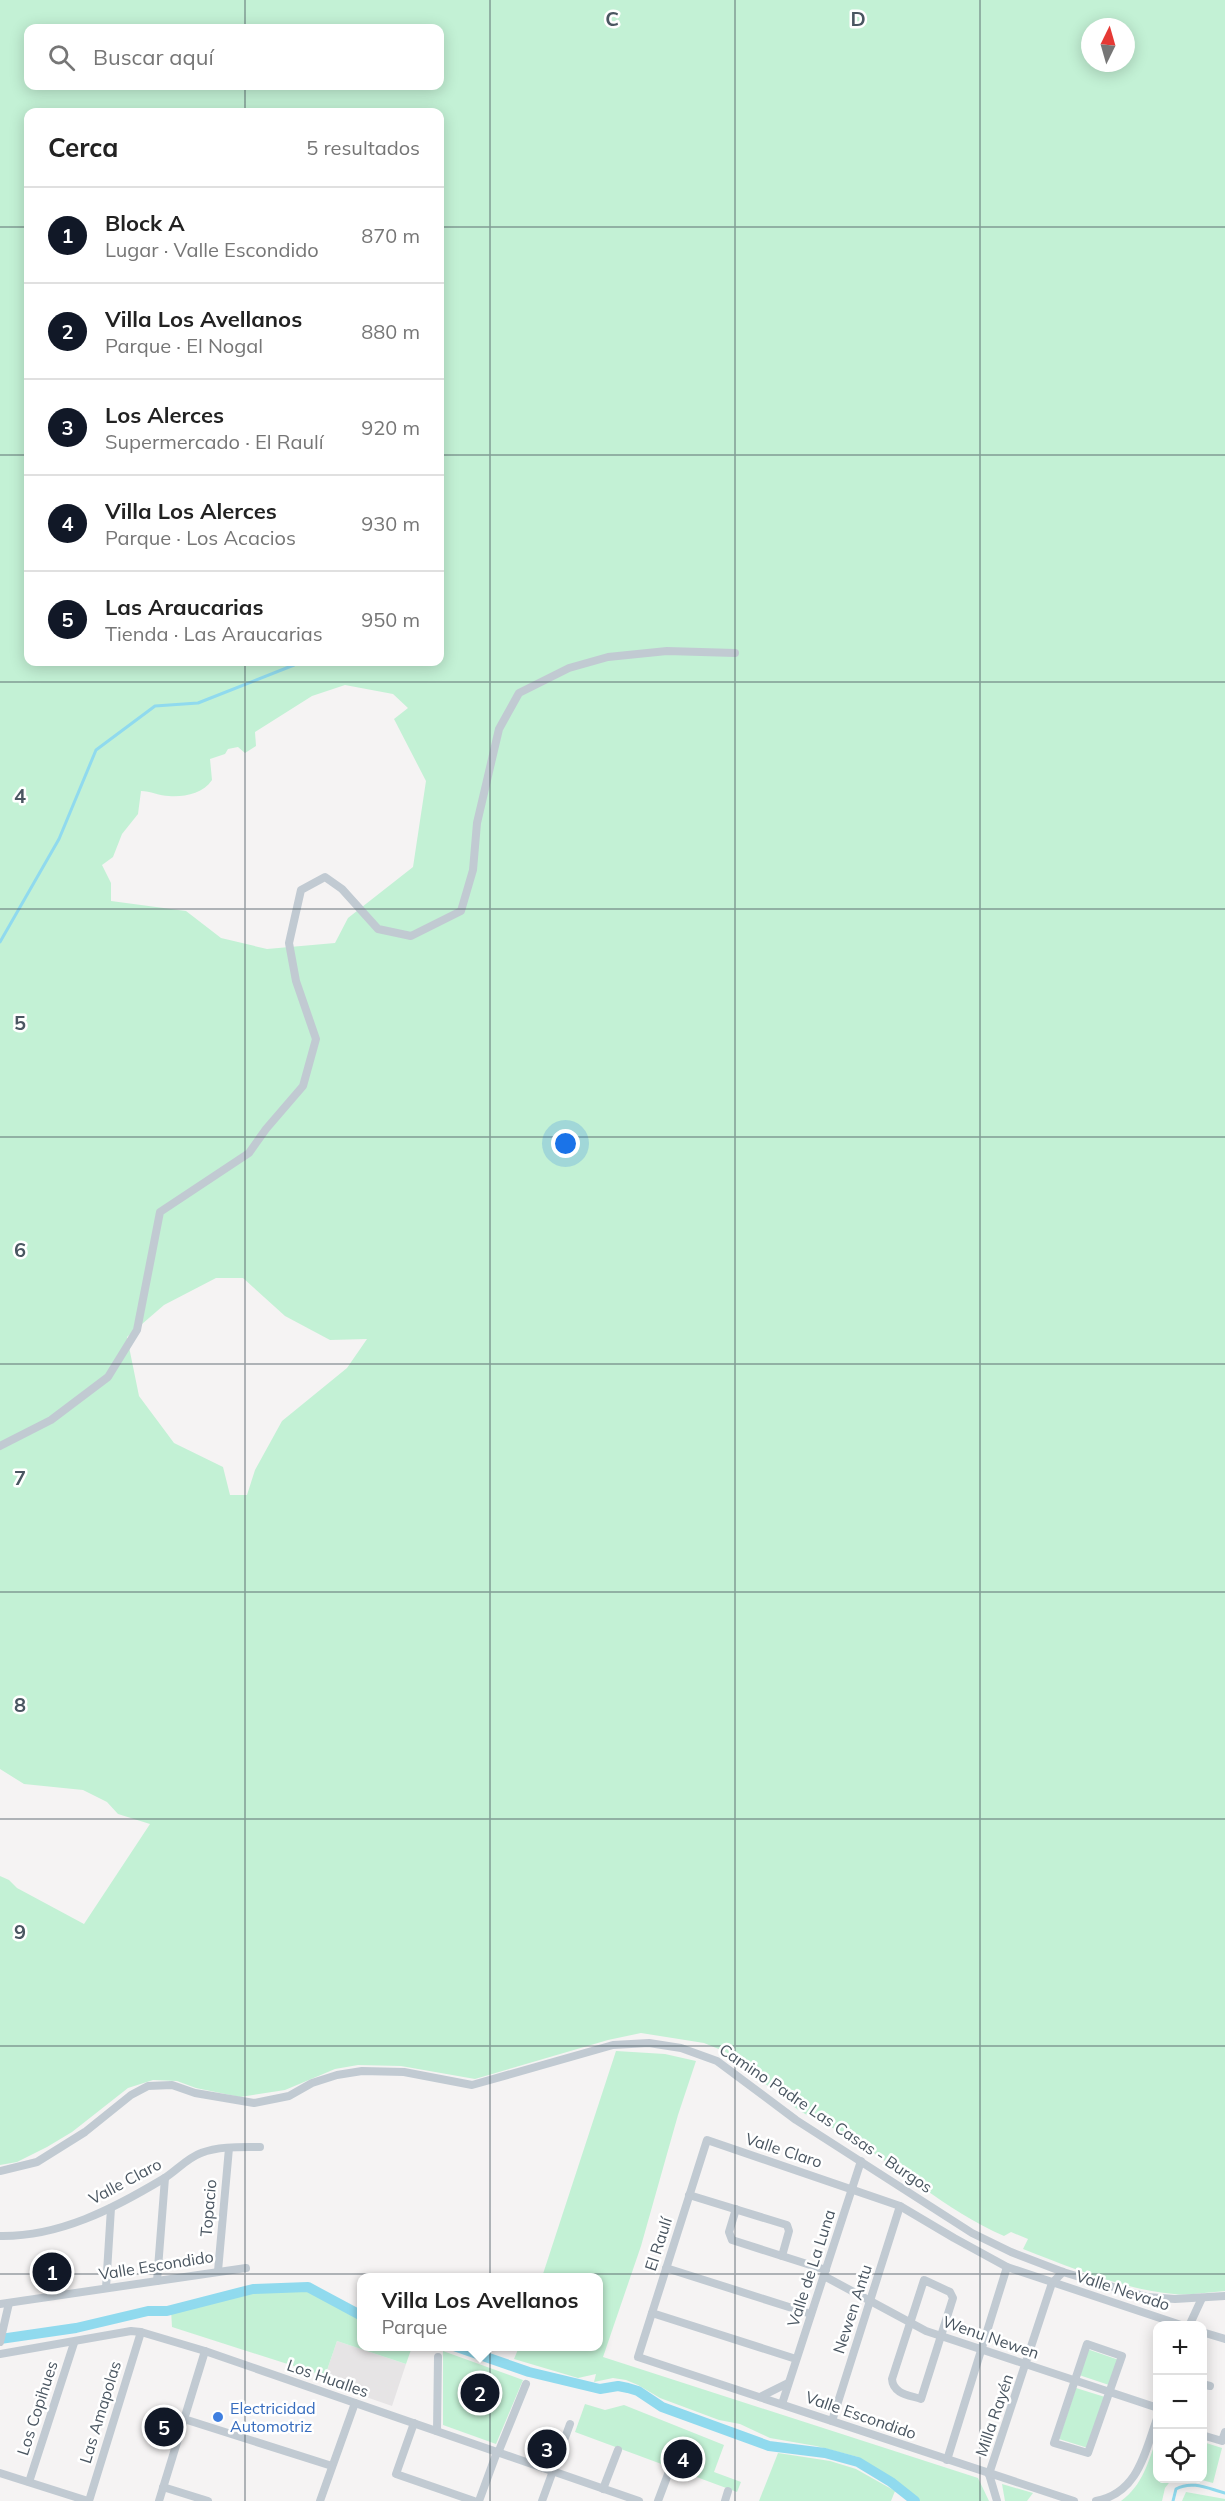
<!DOCTYPE html>
<html lang="es">
<head>
<meta charset="utf-8">
<style>
  body { margin:0; font-family:Mulish,sans-serif; background:#f6f6f6; color:#222 }
  .controls { position:absolute; right:18px; bottom:18px; display:grid; overflow:hidden; border-radius:12px; box-shadow:0 3px 15px #0003 }
  .controls button { width:54px; height:54px; display:grid; place-items:center; padding:0; border:0; border-bottom:2px solid #e0e0e0; background:#fff; color:#222; font:30px sans-serif }
  .compass { position:absolute; left:1081px; top:18px; width:54px; height:54px; border-radius:50%; background:#fff; box-shadow:0 3px 15px #0003; rotate:5deg }
  .you { position:absolute; left:566px; top:1144px; width:21px; height:21px; margin:-15px; border:4px solid #fff; border-radius:50%; background:#1a73e8; box-shadow:0 0 0 9px #1a73e833 }
  .badge { display:grid; place-items:center; width:39px; height:39px; border-radius:50%; background:#111827; color:#fff; font-size:20px; font-weight:700 }
  .pin { position:absolute; translate:-50% -50%; border:3px solid #fff; box-shadow:0 2px 6px #0006 }
  .popup { position:absolute; left:357px; top:2273px; width:246px; height:78px; box-sizing:border-box; display:grid; place-content:center; border-radius:12px; background:#fff; filter:drop-shadow(0 2px 4px #0005); font-size:20px; white-space:nowrap; color:#767676 }
  .popup b { font-size:22px; color:#222 }
  .popup::after { content:''; position:absolute; left:50%; top:100%; margin-left:-12px; border:12px solid transparent; border-top-color:#fff }
  .list { margin:0; padding:0; list-style:none }
  h2 { display:flex; justify-content:space-between; align-items:center; height:78px; margin:0; padding:0 24px; font-size:26px }
  h2 small { font-size:20px; font-weight:400; color:#767676 }
  .list li { display:grid; grid-template-columns:39px 1fr auto; gap:18px; align-items:center; box-sizing:border-box; height:96px; padding:0 24px; border-top:2px solid #e0e0e0 }
  .list b { display:block; font-size:22px; white-space:nowrap }
  .list p { margin:0; font-size:20px; white-space:nowrap; color:#767676 }
  .list em { font-size:20px; font-style:normal; color:#767676 }
  .icon { flex:none; width:33px; height:33px; fill:none; stroke:currentColor; stroke-width:2; stroke-linecap:round; stroke-linejoin:round }
  .map { position:relative; flex:none; width:1225px; height:2501px; overflow:hidden }
  .search { position:absolute; background:#fff; box-shadow:0 3px 15px #0003; left:24px; top:24px; width:420px; height:66px; display:flex; align-items:center; gap:15px; box-sizing:border-box; padding:0 21px; border-radius:12px; color:#767676; font-size:22px }
  .panel { position:absolute; background:#fff; box-shadow:0 3px 15px #0003; left:24px; top:108px; width:420px; height:558px; border-radius:12px }
  .map>svg:first-child { display:block }
  .education { fill:#e6e4e5 }
  .green { fill:#c3f1d5; fill-rule:evenodd }
  .lines { fill:none; stroke-linecap:round; stroke-linejoin:round }
  .stream { stroke:#90daee; stroke-width:3 }
  .canal { stroke:#90daee; stroke-width:10 }
  .street { stroke:#c1cad2; stroke-width:8 }
  .grid { fill:none; stroke:#4a5661; stroke-width:1.5; stroke-opacity:0.55 }
  .shop-dot { fill:#3f7fe0; stroke:#fff; stroke-width:2 }
  .labels { text-anchor:middle; dominant-baseline:central; stroke-width:5; stroke-linejoin:round; paint-order:stroke }
  .street-label { font-size:16px; fill:#4a5661; stroke:#fff }
  .shop-label { font-size:16px; fill:#366cbe; stroke:#fff; text-anchor:start }
  .grid-label { font-size:20px; text-anchor:middle; font-weight:bold; fill:#4a5661; stroke:#fff; stroke-width:5; stroke-linejoin:round; paint-order:stroke }
</style>
</head>
<body>
<div class="map">
<svg width="1225" height="2501" viewBox="0 0 1225 2501">
  <rect width="100%" height="100%" fill="#f5f3f3"/>
  <!-- education -->
  <path class="education" d="M337,2341L406,2364L392,2406L323,2382Z"/>
  <!-- green -->
  <g class="green">
    <path d="M0,0H1225V2291C1208,2292 1190,2296 1174,2294C1125,2290 1069,2267 1023,2249L1028,2239L1011,2232L1004,2236C945,2210 899,2167 844,2134C822,2121 789,2111 776,2088L768,2086L726,2052L704,2043L641,2033L608,2040L475,2079L401,2066L358,2065L335,2069L285,2090L240,2097L196,2088L177,2081L153,2080L128,2088L72,2132L47,2147L17,2162L0,2165V1876L9,1880L17,1888L84,1924L150,1824L118,1814L107,1802L83,1790L24,1784L0,1769ZM1090,27H1126V63H1090ZM28,28H440V86H28ZM28,112H440V662H28ZM345,685L393,694L408,708L394,719L426,781L413,867L348,918L335,943L267,949L221,938L186,911L111,901V883L102,865L113,857L122,834L138,814L141,791C150,791 160,796 169,796C184,797 203,794 212,780L210,759L225,754L228,749L238,747L245,753L256,746L255,732L312,696ZM216,1278H243L285,1316L330,1340L367,1339L347,1368L282,1421L255,1470L247,1495H230L223,1467L174,1443L139,1396L127,1337L164,1305Z"/>
    <path d="M616,2051L665,2054L696,2061L678,2115L641,2246L603,2357L978,2478L989,2501H920L896,2482L858,2457L816,2446L770,2438L740,2424L719,2420L660,2398L638,2385L626,2380L613,2378L594,2382L596,2374L578,2378L514,2359L519,2347L598,2346V2278L542,2277Z"/>
    <path d="M295,2286L308,2287L361,2316L362,2346L412,2347L406,2364L337,2341L325,2376L172,2327L171,2310L253,2289Z"/>
    <path d="M1087,2349L1119,2360L1109,2385L1079,2375Z"/>
    <path d="M443,2351L523,2380L496,2444L443,2425Z"/>
    <path d="M1076,2388L1105,2397L1088,2448L1059,2439Z"/>
    <path d="M585,2404L605,2410L624,2405L724,2445L714,2472L741,2482L737,2492L575,2432Z"/>
    <path d="M1157,2438L1158,2478L1172,2479L1165,2488L1162,2501H1121C1143,2485 1148,2462 1157,2438Z"/>
    <path d="M1203,2442L1222,2448L1213,2483L1198,2479L1202,2478Z"/>
    <path d="M778,2453L830,2461L856,2469L895,2491L891,2501H759Z"/>
    <path d="M1002,2484L1033,2493L1027,2501H1005Z"/>
    <path d="M1186,2492L1225,2499V2501H1182Z"/>
  </g>
  <g class="lines">
    <!-- stream -->
    <g class="stream">
      <path d="M0,942L59,839L96,750L155,706L198,703L294,665"/>
      <path d="M1173,2501L1176,2489C1192,2480 1209,2489 1225,2493"/>
    </g>
    <!-- canal -->
    <g class="canal">
      <path d="M0,2339L76,2328L148,2311H167L253,2289L308,2287L362,2316"/>
      <path d="M454,2346L529,2372L600,2389L618,2386L628,2388L638,2391L662,2407L769,2446L825,2453L858,2462L891,2482L915,2501"/>
    </g>
    <!-- street -->
    <g class="street">
      <path d="M0,1446L51,1420L108,1377L137,1330L160,1212L249,1153L266,1129L303,1086L316,1039L296,981L289,943L301,890L325,877L342,889L378,929L411,936L461,911L473,870L477,823L499,729L519,693L569,668L608,657L667,651L735,653"/>
      <path d="M0,2171L37,2162L85,2132L131,2095L148,2086L172,2085L195,2093L254,2103L289,2096L312,2083L337,2075L362,2071L404,2072L472,2085L613,2045L649,2043L681,2048L717,2061L796,2120L972,2233L1011,2252L1063,2272L1147,2297L1175,2299L1225,2296"/>
      <path d="M689,2195L787,2225L789,2231L782,2256"/>
      <path d="M736,2209L729,2232L732,2240L826,2270"/>
      <path d="M0,2236C59,2237 113,2209 163,2179C175,2172 187,2158 201,2153C219,2146 241,2147 260,2147"/>
      <path d="M666,2268L811,2314"/>
      <path d="M218,2271L229,2148"/>
      <path d="M824,2276L926,2331L1158,2408"/>
      <path d="M924,2280L950,2292L953,2298L921,2399C909,2395 893,2394 892,2379Z"/>
      <path d="M157,2281L165,2178"/>
      <path d="M106,2288L111,2208"/>
      <path d="M0,2304L246,2268"/>
      <path d="M652,2313L796,2359"/>
      <path d="M1189,2326L1202,2298"/>
      <path d="M1202,2332L1225,2339"/>
      <path d="M0,2342L9,2303"/>
      <path d="M1087,2344L1122,2356L1088,2453L1054,2443Z"/>
      <path d="M0,2354L131,2331L141,2332L205,2351L639,2501"/>
      <path d="M1202,2384L1210,2386"/>
      <path d="M760,2397L788,2383"/>
      <path d="M782,2404L861,2161"/>
      <path d="M184,2419L332,2466"/>
      <path d="M832,2421L900,2206"/>
      <path d="M414,2423L396,2474L474,2501"/>
      <path d="M437,2431L438,2357"/>
      <path d="M1202,2435L1222,2441L1225,2432"/>
      <path d="M498,2453L526,2384"/>
      <path d="M947,2460L1007,2267"/>
      <path d="M0,2473L88,2501"/>
      <path d="M989,2474L1052,2283L1063,2272"/>
      <path d="M989,2474L997,2501"/>
      <path d="M29,2482L74,2343"/>
      <path d="M163,2487L208,2501"/>
      <path d="M603,2489L618,2450"/>
      <path d="M89,2501L141,2332"/>
      <path d="M159,2501L205,2351"/>
      <path d="M320,2501L355,2403"/>
      <path d="M479,2501L497,2452"/>
      <path d="M542,2501L570,2424"/>
      <path d="M658,2501L670,2469"/>
      <path d="M725,2501L728,2491"/>
      <path d="M1074,2501L638,2357L707,2140L900,2206L954,2238L1007,2267L1184,2326"/>
      <path d="M1096,2501C1139,2493 1145,2451 1158,2416"/>
    </g>
  </g>
  <!-- grid -->
  <path class="grid" d="M245,0V28M490,0V2501M735,0V2501M980,0V2501M245,86V112M0,227H28M440,227H1225M0,455H28M440,455H1225M245,662V2501M0,682H1225M0,909H1225M0,1137H1225M0,1364H1225M0,1592H1225M0,1819H1225M0,2046H1225M0,2274H1225"/>
  <!-- markers -->
  <circle class="shop-dot" cx="218" cy="2417" r="6"/>
  <g class="labels">
    <!-- street labels -->
    <g class="street-label">
      <text transform="translate(826 2118) rotate(34)">Camino Padre Las Casas - Burgos</text>
      <text transform="translate(784 2150) rotate(18)">Valle Claro</text>
      <text transform="translate(125 2181) rotate(-28)">Valle Claro</text>
      <text transform="translate(208 2208) rotate(-85)">Topacio</text>
      <text transform="translate(658 2244) rotate(-72)">El Raulí</text>
      <text transform="translate(156 2265) rotate(-9)">Valle Escondido</text>
      <text transform="translate(811 2268) rotate(-72)">Valle de La Luna</text>
      <text transform="translate(1123 2290) rotate(18)">Valle Nevado</text>
      <text transform="translate(852 2309) rotate(-72)">Newen Antu</text>
      <text transform="translate(991 2337) rotate(19)">Wenu Newen</text>
      <text transform="translate(328 2378) rotate(19)">Los Hualles</text>
      <text transform="translate(37 2408) rotate(-72)">Los Copihues</text>
      <text transform="translate(100 2412) rotate(-73)">Las Amapolas</text>
      <text transform="translate(861 2415) rotate(19)">Valle Escondido</text>
      <text transform="translate(994 2415) rotate(-71)">Milla Rayén</text>
    </g>
    <!-- shop labels -->
    <g class="shop-label">
      <text x="230" y="2408">Electricidad<tspan x="230" dy="18">Automotriz</tspan></text>
    </g>
  </g>
  <g class="grid-label">
    <text x="612" y="26">C</text>
    <text x="858" y="26">D</text>
    <text x="20" y="803">4</text>
    <text x="20" y="1030">5</text>
    <text x="20" y="1257">6</text>
    <text x="20" y="1485">7</text>
    <text x="20" y="1712">8</text>
    <text x="20" y="1939">9</text>
  </g>
</svg>
<div class="controls">
<button>+</button>
<button>−</button>
<button><svg class="icon" aria-label="locate" viewBox="0 0 24 24"><circle cx="12" cy="12" r="6"/><path d="M12 2v4M12 18v4M2 12h4M18 12h4"/></svg></button>
</div>
<svg class="compass" viewBox="-18 -18 36 36"><path d="M0-13l5 13h-10z" fill="#e53935"/><path d="M0 13l5-13h-10z" fill="#767676"/></svg>
<div class="you"></div>
<div class="pin badge" style="left:52px;top:2272px">1</div>
<div class="pin badge" style="left:480px;top:2393px">2</div>
<div class="popup"><b>Villa Los Avellanos</b>Parque</div>
<div class="pin badge" style="left:547px;top:2449px">3</div>
<div class="pin badge" style="left:683px;top:2459px">4</div>
<div class="pin badge" style="left:164px;top:2427px">5</div>
<div class="search"><svg class="icon" aria-label="search" viewBox="0 0 24 24"><circle cx="10" cy="10" r="6"/><path d="M15 15l6 6"/></svg>Buscar aquí</div>
<section class="panel">
<h2>Cerca<small>5 resultados</small></h2>
<ul class="list">
<li><span class="badge">1</span><div><b>Block A</b><p>Lugar · Valle Escondido</p></div><em>870 m</em></li>
<li><span class="badge">2</span><div><b>Villa Los Avellanos</b><p>Parque · El Nogal</p></div><em>880 m</em></li>
<li><span class="badge">3</span><div><b>Los Alerces</b><p>Supermercado · El Raulí</p></div><em>920 m</em></li>
<li><span class="badge">4</span><div><b>Villa Los Alerces</b><p>Parque · Los Acacios</p></div><em>930 m</em></li>
<li><span class="badge">5</span><div><b>Las Araucarias</b><p>Tienda · Las Araucarias</p></div><em>950 m</em></li>
</ul>
</section>
</div>
</body>
</html>
